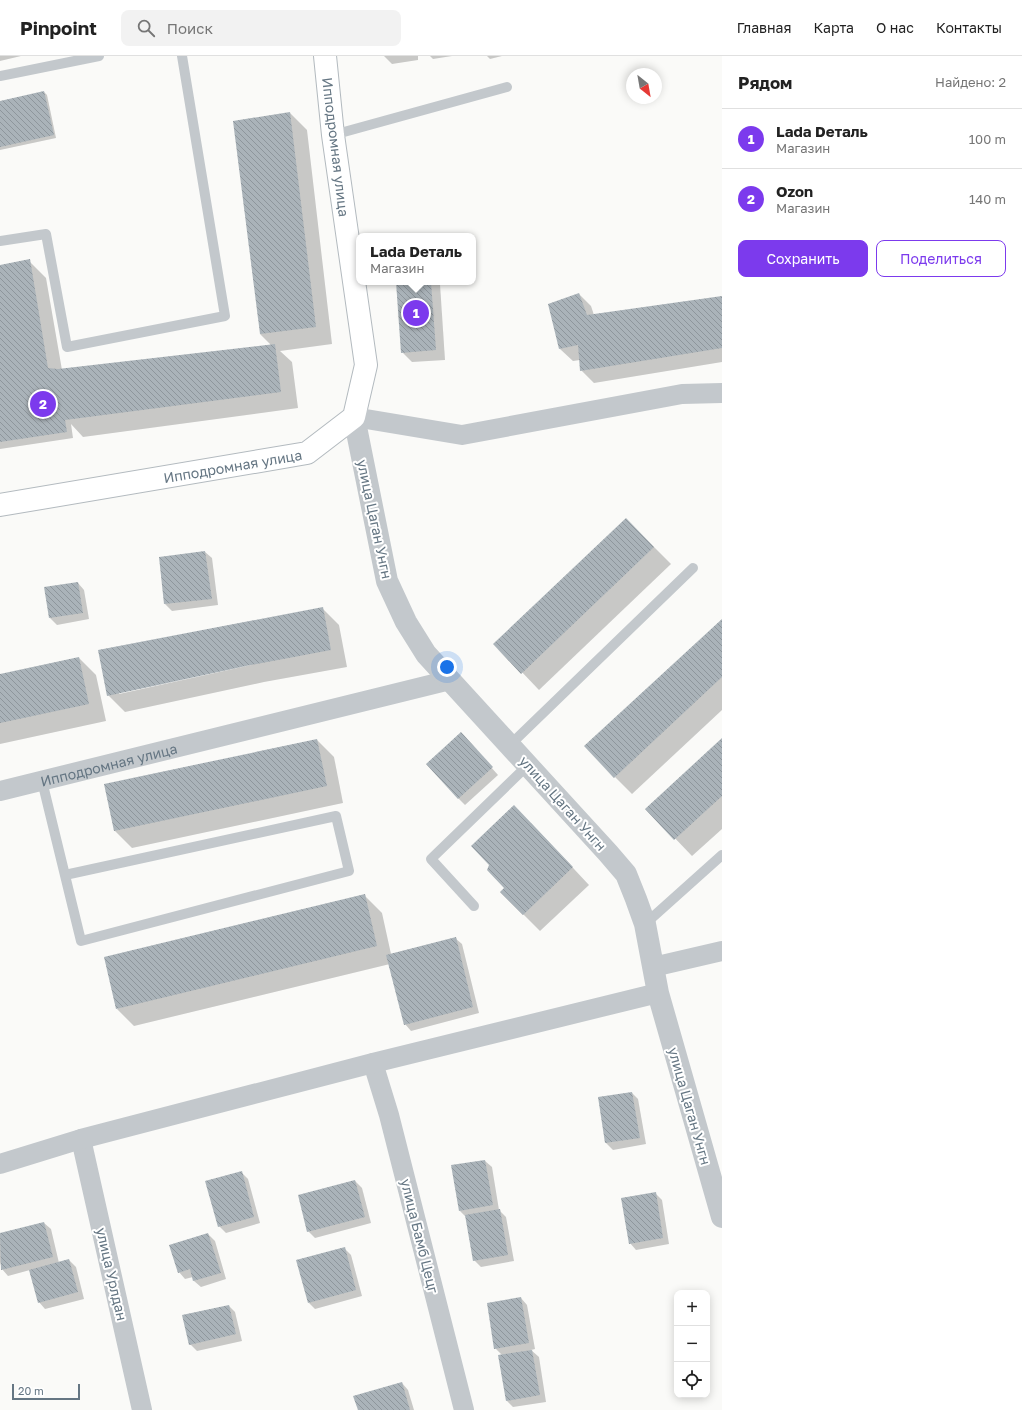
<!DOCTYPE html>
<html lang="ru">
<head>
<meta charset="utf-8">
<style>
  body { margin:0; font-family:"Golos Text",sans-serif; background:#f2f2f2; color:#222 }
  .controls { position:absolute; right:12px; bottom:12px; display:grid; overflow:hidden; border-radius:8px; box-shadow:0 2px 10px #0003 }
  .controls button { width:36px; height:36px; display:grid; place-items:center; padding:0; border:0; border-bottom:1px solid #e0e0e0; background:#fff; color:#222; font:20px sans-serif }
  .compass { position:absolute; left:626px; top:12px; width:36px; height:36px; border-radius:50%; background:#fff; box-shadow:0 2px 10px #0003; rotate:149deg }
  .scale { position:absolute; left:12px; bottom:10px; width:68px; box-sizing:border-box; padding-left:4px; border:2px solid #657683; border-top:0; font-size:11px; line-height:14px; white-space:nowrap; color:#657683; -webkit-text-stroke:3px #fff; paint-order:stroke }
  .you { position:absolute; left:447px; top:611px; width:14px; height:14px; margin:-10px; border:3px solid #fff; border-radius:50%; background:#1a73e8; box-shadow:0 0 0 6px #1a73e833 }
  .badge { display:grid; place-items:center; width:26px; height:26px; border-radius:50%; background:#7c3aed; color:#fff; font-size:13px; font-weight:700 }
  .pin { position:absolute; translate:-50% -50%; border:2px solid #fff; box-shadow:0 1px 4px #0006 }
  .popup { position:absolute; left:356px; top:177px; width:120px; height:52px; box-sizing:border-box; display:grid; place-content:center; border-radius:8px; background:#fff; filter:drop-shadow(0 1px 3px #0005); font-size:13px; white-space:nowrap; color:#767676 }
  .popup b { font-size:15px; color:#222 }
  .popup::after { content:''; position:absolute; left:50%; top:100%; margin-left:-8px; border:8px solid transparent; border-top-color:#fff }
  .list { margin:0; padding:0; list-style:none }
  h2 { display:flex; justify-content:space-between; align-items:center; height:52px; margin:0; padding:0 16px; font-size:17px }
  h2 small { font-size:13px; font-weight:400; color:#767676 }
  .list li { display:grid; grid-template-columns:26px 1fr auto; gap:12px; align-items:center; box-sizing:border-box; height:60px; padding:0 16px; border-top:1px solid #e0e0e0 }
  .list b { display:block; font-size:15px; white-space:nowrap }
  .list p { margin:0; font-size:13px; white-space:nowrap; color:#767676 }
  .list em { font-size:13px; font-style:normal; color:#767676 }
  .actions { display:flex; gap:8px; padding:12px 16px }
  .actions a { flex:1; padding:9px 0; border:1px solid #7c3aed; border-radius:8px; text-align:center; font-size:14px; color:#7c3aed }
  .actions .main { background:#7c3aed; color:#fff }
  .icon { flex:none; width:22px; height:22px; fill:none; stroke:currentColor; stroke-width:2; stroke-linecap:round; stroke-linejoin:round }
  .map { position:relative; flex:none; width:722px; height:1354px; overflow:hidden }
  header { display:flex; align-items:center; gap:24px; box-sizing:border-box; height:56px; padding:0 20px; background:#fff; border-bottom:1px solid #e0e0e0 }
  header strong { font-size:19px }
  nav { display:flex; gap:22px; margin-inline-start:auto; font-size:14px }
  .search { width:280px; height:36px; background:#f2f2f2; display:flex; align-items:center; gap:10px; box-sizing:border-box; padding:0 14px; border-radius:8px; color:#767676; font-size:15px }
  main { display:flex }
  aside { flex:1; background:#fff }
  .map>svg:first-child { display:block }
  .shadow { fill:#0003; fill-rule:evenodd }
  .building { fill:url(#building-back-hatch) }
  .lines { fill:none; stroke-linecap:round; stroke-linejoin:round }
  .secondary-casing { stroke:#b3babf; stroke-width:24 }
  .service { stroke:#c3c8cc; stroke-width:10 }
  .minor { stroke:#c3c8cc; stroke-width:20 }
  .tertiary { stroke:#c3c8cc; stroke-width:22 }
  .secondary { stroke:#fff; stroke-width:22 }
  .labels { text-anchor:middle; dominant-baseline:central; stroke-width:4; stroke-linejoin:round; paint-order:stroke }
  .street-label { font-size:14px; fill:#657683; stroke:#fff }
</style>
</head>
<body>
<header>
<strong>Pinpoint</strong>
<div class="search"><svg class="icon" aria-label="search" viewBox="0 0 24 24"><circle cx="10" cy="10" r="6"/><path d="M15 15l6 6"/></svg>Поиск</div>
<nav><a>Главная</a><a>Карта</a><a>О нас</a><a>Контакты</a></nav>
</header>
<main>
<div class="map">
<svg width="722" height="1354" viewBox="0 0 722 1354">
  <defs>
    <pattern id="building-back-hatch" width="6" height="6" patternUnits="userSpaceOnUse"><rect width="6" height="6" fill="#aab3b9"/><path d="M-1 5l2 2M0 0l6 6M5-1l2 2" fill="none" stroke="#8e969c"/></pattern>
  </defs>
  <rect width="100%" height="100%" fill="#fafaf8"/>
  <!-- shadow -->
  <g class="shadow">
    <path d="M0,0H21L0,5Z"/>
    <path d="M384,0H418V4L392,8Z"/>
    <path d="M430,0H452L433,3Z"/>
    <path d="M487,0H502L490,3Z"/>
    <path d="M44,36L47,39L56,82L0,94V46Z"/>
    <path d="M290,57L307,74L332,288L280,295L292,306L298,352L83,381L71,368L73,382L0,393V210L29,205L46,222L62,314L272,290L260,278Z"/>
    <path d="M397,226H437L440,228L445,304L412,306L402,296Z"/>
    <path d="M579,238L591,250L594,259L722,241V306L594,327L581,314L580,304L573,305L560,293L549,249Z"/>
    <path d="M626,463L671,508L539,634L495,588Z"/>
    <path d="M205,496L212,502L218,549L172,555L165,548L160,502Z"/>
    <path d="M78,527L84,534L89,563L57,569L50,562L45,532Z"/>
    <path d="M322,552L339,569L347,611L264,626L125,656L108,639ZM251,608V609L119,638V636Z"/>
    <path d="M722,564V654L632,738L615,721Z"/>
    <path d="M79,602L96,619L106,665L0,688V619Z"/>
    <path d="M722,683V773L692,800L647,753Z"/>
    <path d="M317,684L334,701L343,747L132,792L115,775L105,729Z"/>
    <path d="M467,684L498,719L465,749L458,742Z"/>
    <path d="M531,767L589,829L540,875L523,858L506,832Z"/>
    <path d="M364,839L382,857L391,898L455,882L462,888L479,957L411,975L405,968L390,908L134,970L117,953Z"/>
    <path d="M632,1037L638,1043L646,1088L613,1094L606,1087L599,1042Z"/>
    <path d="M485,1105L492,1111L499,1154L506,1161L514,1205L481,1211L474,1204L466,1161L460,1155Z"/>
    <path d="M241,1116L248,1123L260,1167L226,1177L219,1170Z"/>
    <path d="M355,1125L362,1132L371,1167L315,1182L308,1175Z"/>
    <path d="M655,1137L662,1144L669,1188L636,1194L630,1187Z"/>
    <path d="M44,1167L51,1173L59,1207L69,1204L76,1211L84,1243L45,1253L39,1246L30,1214L8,1220L2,1213L0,1206V1178Z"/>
    <path d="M208,1178L215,1185L226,1223L201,1231L194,1225L193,1221L185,1223L179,1216Z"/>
    <path d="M344,1192L351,1199L362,1240L315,1253L309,1247Z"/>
    <path d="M521,1242L527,1249L535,1293L531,1294L539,1301L546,1346L513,1351L507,1345L503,1300L495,1292Z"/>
    <path d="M229,1250L235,1256L242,1285L197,1295L190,1288Z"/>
    <path d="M402,1327L408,1334L414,1354H359Z"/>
  </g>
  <!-- building -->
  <g class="building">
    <path d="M44,35L54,79L0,91V45Z"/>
    <path d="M290,56L316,271L260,278L233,65Z"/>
    <path d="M30,203L48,312L58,313L275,288L281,336L65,364L67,376L0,386V209Z"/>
    <path d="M396,226H431L436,294L401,297Z"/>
    <path d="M579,237L587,259L722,240V292L580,315L578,289L559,293L548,248Z"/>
    <path d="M626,462L654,491L521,618L493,588Z"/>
    <path d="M205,495L212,543L164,548L159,501Z"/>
    <path d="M78,526L83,557L49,562L44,531Z"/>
    <path d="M323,551L331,594L246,610L107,640L98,594Z"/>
    <path d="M722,563V621L614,722L584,690Z"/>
    <path d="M79,601L89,648L0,667V618Z"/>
    <path d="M461,676L493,711L458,743L426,708Z"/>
    <path d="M722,682V740L674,784L645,753Z"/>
    <path d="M317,683L327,730L114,775L104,728Z"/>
    <path d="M514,749L573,811L523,859L500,836L504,832L487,814L489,809L471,790Z"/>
    <path d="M365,838L377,890L116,953L104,901Z"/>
    <path d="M456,881L473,951L404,969L386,899Z"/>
    <path d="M632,1036L640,1082L605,1087L598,1041Z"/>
    <path d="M485,1104L493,1149L459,1155L451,1109Z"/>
    <path d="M242,1115L254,1161L218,1171L205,1125Z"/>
    <path d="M355,1124L365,1161L307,1176L298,1139Z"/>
    <path d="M656,1136L663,1182L629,1188L621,1142Z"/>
    <path d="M500,1153L508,1199L473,1205L465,1159Z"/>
    <path d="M44,1166L53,1201L1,1214L0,1177Z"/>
    <path d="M208,1177L221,1217L193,1225L190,1213L178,1217L169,1189Z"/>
    <path d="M345,1191L356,1234L308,1247L296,1204Z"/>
    <path d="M69,1203L78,1236L38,1247L29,1214Z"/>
    <path d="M521,1241L529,1287L494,1293L487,1247Z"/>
    <path d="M229,1249L236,1278L189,1289L182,1259Z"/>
    <path d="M532,1294L540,1339L506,1345L498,1299Z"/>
    <path d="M402,1326L410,1354H358L353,1340Z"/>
  </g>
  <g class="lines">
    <!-- secondary casing -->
    <g class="secondary-casing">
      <g id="secondary">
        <path id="s2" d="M0,449L307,397L354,361L366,309L333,79L325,0"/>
      </g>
    </g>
    <!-- service -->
    <g class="service">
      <path d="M0,20L99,0"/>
      <path d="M333,79L507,31"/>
      <path d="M0,185L46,178L67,291L225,260L182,0"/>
      <path d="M510,689L693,512"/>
      <path d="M42,725L81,885L349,815L336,760L65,819"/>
      <path d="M474,850L431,803L528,709"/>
      <path d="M645,868L722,799"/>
    </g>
    <!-- minor -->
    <g class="minor">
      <path d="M354,361L462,379L682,338L722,337"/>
      <path id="s1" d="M0,735L450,624"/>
      <path d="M653,911L722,895"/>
      <path d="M373,1007L389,1059L464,1354"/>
      <path d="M81,1083L142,1354"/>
      <path d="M0,1108L81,1083L373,1007L658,937"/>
    </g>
    <!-- tertiary -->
    <path class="tertiary" d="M354,361L387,525L406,566L426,598L608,797L626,818L636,843L645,868L658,937L722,1161"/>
    <!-- secondary -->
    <use href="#secondary" class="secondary"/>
  </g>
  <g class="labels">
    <!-- street labels -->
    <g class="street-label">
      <text transform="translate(336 91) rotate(83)">Ипподромная улица</text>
      <text stroke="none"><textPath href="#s2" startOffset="236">Ипподромная улица</textPath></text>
      <text transform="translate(375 463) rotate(78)">улица Цаган Унгн</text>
      <text stroke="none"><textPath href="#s1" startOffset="112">Ипподромная улица</textPath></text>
      <text transform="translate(563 747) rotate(48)">улица Цаган Унгн</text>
      <text transform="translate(690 1050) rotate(74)">улица Цаган Унгн</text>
      <text transform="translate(420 1180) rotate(76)">улица Бамб Цецг</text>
      <text transform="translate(112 1218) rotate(77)">улица Урлдан</text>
    </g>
  </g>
</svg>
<div class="controls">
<button>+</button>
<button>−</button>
<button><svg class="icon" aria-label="locate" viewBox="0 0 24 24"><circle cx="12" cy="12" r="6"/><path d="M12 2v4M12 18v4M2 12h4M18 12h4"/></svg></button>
</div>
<svg class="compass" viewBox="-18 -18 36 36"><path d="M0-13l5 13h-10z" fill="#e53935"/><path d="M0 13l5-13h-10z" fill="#767676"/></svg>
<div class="scale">20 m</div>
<div class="you"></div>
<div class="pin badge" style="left:416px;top:257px">1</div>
<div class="popup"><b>Lada Dеталь</b>Магазин</div>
<div class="pin badge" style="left:43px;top:348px">2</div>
</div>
<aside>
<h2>Рядом<small>Найдено: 2</small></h2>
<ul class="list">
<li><span class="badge">1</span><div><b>Lada Dеталь</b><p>Магазин</p></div><em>100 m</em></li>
<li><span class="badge">2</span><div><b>Ozon</b><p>Магазин</p></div><em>140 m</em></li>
</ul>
<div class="actions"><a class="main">Сохранить</a><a>Поделиться</a></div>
</aside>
</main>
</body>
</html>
